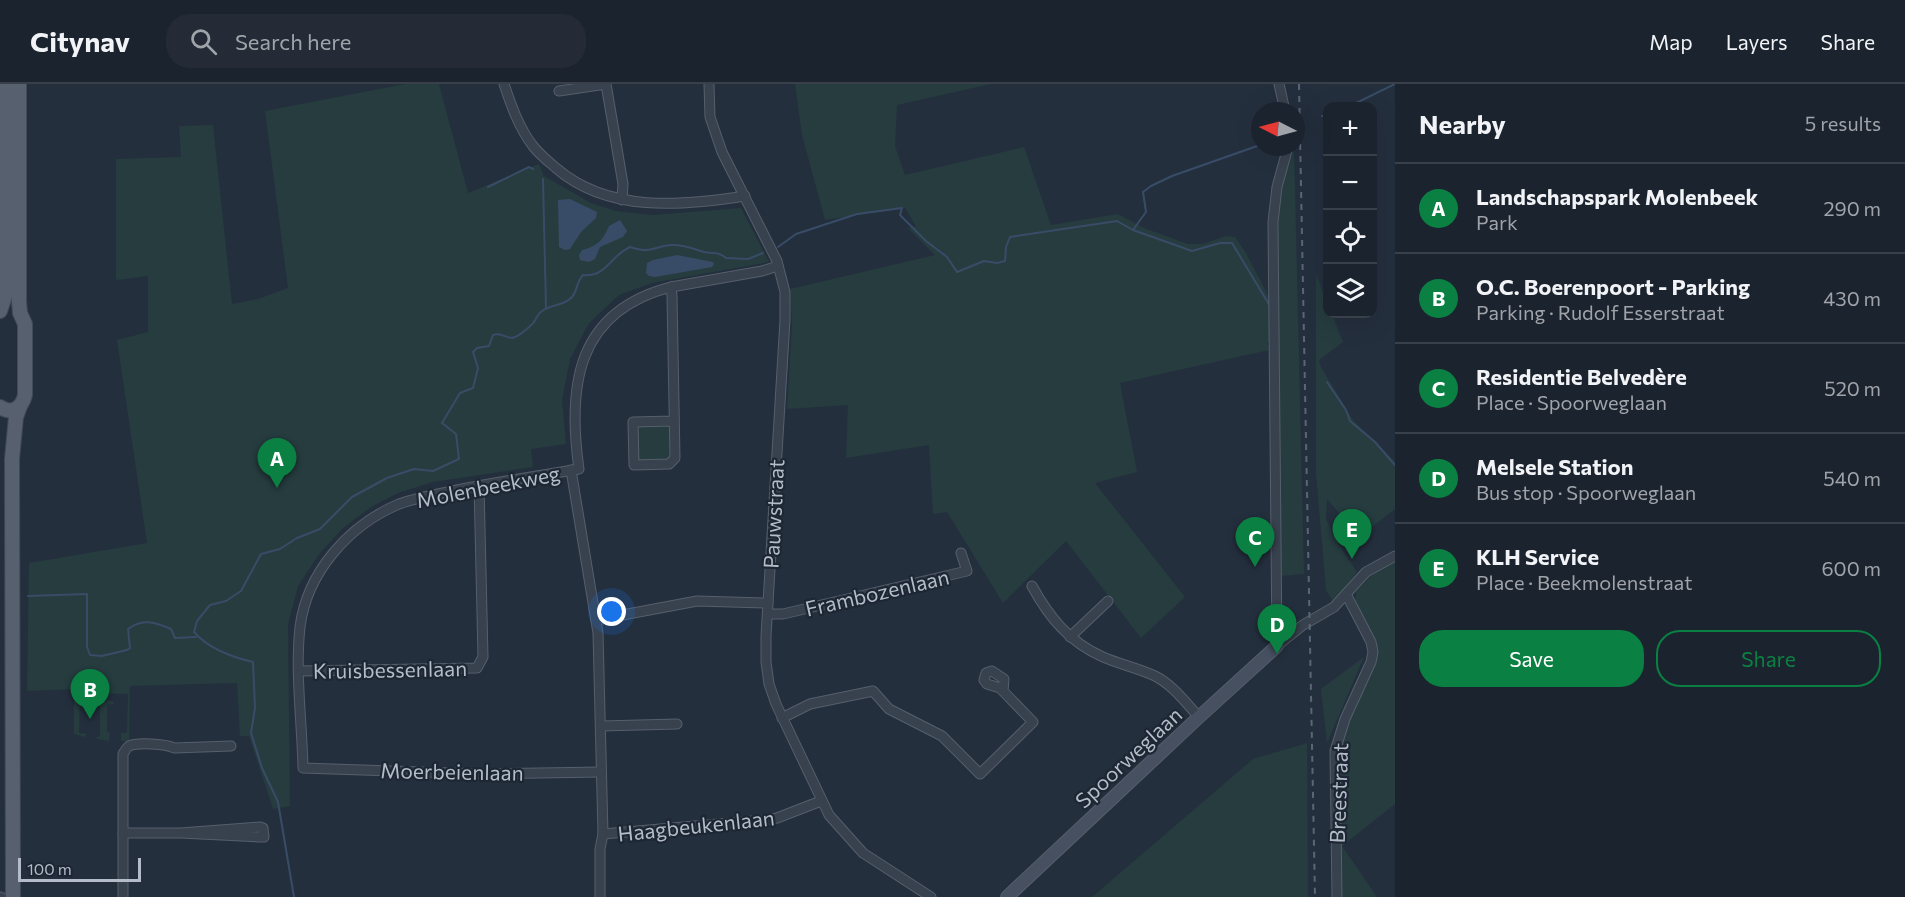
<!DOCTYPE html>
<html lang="en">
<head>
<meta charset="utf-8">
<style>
  body { margin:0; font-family:Commissioner,sans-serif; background:#242b36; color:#f1f3f6 }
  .controls { position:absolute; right:18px; top:18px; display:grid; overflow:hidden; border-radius:12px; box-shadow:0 6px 24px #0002 }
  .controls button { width:54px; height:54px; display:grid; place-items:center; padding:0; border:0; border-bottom:2px solid #39404a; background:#1b232e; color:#f1f3f6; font:30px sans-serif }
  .compass { position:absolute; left:1251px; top:18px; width:54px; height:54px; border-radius:50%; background:#1b232e; box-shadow:0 6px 24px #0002; rotate:276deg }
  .scale { position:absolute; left:18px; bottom:15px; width:123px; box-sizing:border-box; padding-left:6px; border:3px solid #b4bcc9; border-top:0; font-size:16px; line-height:21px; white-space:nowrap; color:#b4bcc9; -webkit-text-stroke:4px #1d2633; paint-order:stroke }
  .you { position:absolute; left:612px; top:528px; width:21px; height:21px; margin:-15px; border:4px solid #fff; border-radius:50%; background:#1a73e8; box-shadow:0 0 0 9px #1a73e833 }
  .badge { display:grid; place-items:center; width:39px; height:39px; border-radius:50%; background:#0b8043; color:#fff; font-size:20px; font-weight:700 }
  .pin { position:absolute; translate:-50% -50px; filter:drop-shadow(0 2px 3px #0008) }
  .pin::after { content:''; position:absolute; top:32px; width:21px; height:18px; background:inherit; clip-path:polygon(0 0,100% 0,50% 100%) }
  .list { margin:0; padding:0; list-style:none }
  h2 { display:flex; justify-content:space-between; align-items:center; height:78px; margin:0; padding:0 24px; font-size:26px }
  h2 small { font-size:20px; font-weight:400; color:#a0a4aa }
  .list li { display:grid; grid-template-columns:39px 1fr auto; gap:18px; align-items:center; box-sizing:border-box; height:90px; padding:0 24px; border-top:2px solid #39404a }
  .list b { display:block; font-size:22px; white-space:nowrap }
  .list p { margin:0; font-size:20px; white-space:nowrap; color:#a0a4aa }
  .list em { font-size:20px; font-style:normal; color:#a0a4aa }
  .actions { display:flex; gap:12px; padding:18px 24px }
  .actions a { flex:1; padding:14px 0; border:2px solid #0b8043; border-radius:24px; text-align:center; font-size:21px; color:#0b8043 }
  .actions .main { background:#0b8043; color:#fff }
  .icon { flex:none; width:33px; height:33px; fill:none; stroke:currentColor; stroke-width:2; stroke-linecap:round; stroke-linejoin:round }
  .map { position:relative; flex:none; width:1395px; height:813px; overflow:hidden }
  header { display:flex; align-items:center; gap:36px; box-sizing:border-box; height:84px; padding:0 30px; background:#1b232e; border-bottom:2px solid #39404a }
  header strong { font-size:28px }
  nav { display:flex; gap:33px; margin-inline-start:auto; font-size:21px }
  .search { width:420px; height:54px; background:#242b36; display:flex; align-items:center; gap:15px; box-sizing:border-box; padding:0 21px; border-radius:24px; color:#a0a4aa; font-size:22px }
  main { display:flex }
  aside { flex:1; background:#1b232e }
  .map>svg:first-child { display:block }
  .green { fill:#263c3f }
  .water { fill:#394c67 }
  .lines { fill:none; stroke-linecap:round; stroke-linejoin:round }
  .stream { stroke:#394c67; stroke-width:2 }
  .street-casing { stroke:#565f6c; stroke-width:11 }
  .secondary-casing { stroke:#565f6c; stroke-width:14 }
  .primary-casing { stroke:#414a57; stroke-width:16 }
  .street { stroke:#38414e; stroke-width:9 }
  .secondary { stroke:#465061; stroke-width:12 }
  .primary { stroke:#56606e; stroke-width:14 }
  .rail { stroke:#5a6575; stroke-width:2; stroke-dasharray:6 6; stroke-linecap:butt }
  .labels { text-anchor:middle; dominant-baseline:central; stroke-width:4.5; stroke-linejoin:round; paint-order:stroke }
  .street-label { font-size:21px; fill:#b4bcc9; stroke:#1d2633 }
</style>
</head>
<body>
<header>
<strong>Citynav</strong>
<div class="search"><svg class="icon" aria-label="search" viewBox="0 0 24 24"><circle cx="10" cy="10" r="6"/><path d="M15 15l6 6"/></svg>Search here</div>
<nav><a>Map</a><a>Layers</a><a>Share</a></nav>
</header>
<main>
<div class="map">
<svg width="1395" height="813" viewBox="0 0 1395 813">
  <rect width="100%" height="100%" fill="#242f3e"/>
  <!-- green -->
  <g class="green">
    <path d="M405,0H439L468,109L539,80L544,92L591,119L616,127L652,131L741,124L769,178L652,199L619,211L589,239L570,275L562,315L566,360L531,365L533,383L433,398L398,409L371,423L343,444L320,469L298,502L288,541L290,722L273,725L249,652H240L237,599L130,602L129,657H121V649H127L128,610L86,609V611H80L79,649L86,650V653L74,650V605L27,607L29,479L147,459L117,256L148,248V192L116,196V75L181,73L179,42L213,41L232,220L258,215L288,204L265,27Z"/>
    <path d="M795,0H991L897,21L895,62L905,91L1024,63L1051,141L1118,130L1144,144L1188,160H1203L1226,152L1235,153L1246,169L1272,219L1273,258H1267L1269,266L1120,299L1137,388L1095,399L1185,513L1141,554L1066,457L1003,519L947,428L933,430L929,361L846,374L848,321L787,325L792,241L790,205L935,171L908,144L916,142L905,124L825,136L802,51Z"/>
    <path d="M1294,63L1304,490L1280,492L1278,138L1279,111Z"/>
    <path d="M1316,190L1327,219L1328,230H1332L1343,258L1319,276L1321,283L1353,336L1395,378V425L1369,445L1360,434L1348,439L1327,415L1326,435L1335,455L1357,488L1339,511L1332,516L1326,506L1316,390Z"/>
    <path d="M639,341H668L670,343L671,374L668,377H640L637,375V344Z"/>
    <path d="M1395,475V720L1342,762L1377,813H1340V658L1377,573V561L1355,518L1356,508L1379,483Z"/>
    <path d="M1364,573L1327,659L1321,605Z"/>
    <path d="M96,616L113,617L114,620L107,621V648L110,649L109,657L94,654L100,652V620L94,619Z"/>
    <path d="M1307,659L1308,813H1092L1253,675Z"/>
  </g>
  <!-- water -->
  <g class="water">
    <path d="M570,115L597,128L596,134L581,148L570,165L565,166L559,163L558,116Z"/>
    <path d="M620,136L627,147L623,153L600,163L595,175L589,178L580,176L579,171L582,166C598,162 603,156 609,142Z"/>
    <path d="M677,171L713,178L714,180L712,183L655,193L649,192L646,189L647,179L653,176Z"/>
  </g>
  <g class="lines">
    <!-- stream -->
    <g class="stream">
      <path d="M1350,22L1395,0"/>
      <path d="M1322,32H1328"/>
      <path d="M543,95L546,224"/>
      <path d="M488,103L529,83L533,85"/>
      <path d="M1133,146L1146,128L1143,108L1151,102L1172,92L1260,61"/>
      <path d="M778,163L796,150L857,130L902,124L900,131L926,157L947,173L957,188L984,177L997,179L1005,177L1006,163L1010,153L1117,137L1133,146L1192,167L1220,159H1232L1270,222"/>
      <path d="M1327,298L1346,326L1350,337L1375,358L1395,381"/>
      <path d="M28,512L87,510V563L90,571L102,572L127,566L130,564L128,545C142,534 155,538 171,545L175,554L196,553"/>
      <path d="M294,813L278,718L262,684L251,649L255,624L253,578C231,573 209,565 194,548L197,537L210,521L226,517L241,507L261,470L280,465L297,454L320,445L352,413L387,394L414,385L433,387L459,375L456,350L442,339L460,309L473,304L478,284L473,268L477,264L489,262L493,251C503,247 507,257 515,253C520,251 531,242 534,238C537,234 537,230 542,227C552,220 564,222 572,213C578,206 576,198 583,191C607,193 610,172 630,163C651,170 652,163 671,161C683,160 694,165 704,168C713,170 718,167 726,174L748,175L763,169"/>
    </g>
    <!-- street casing -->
    <g class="street-casing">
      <g id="street">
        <path d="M504,0C511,21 519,44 533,62C539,70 549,78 556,84C608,129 682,122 745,112"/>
        <path d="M709,0L710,33L722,68L777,177L785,208V236L766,552V578L769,600L776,620L829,731L863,769L931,813"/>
        <path d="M1279,0L1285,27"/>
        <path d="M559,7L606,0L623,100L622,116"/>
        <path d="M671,203L672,212L675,374L669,380L634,381L633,338L674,337"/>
        <path d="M571,386L598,549L603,750L600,765V813"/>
        <path d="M1032,502C1049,533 1069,558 1103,573C1119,580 1138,584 1155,592C1173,601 1186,619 1199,633"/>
        <path d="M768,530H783L967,487L961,469"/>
        <path d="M596,536L697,517L768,519"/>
        <path d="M1070,553L1108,517"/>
        <path d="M1277,562L1273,138L1277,103L1288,63"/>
        <path d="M1277,562L1303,541L1334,523L1366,488L1395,472"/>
        <path d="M299,587L477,584L483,573L479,401"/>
        <path d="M782,634L810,620L873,607L889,625L942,652L980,690L1033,638L1000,604L987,600L984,596L986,589L992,587L1004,595L1003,607"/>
        <path d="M601,642L677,640"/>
        <path d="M601,688L481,690L303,684C302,637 295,589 300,543C307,488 349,441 399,420C418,413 438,410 457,406C497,398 538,392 579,385C567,301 577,227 671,203L762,187L778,182"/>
        <path d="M123,749H181L259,753H264L263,744L260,743L181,749"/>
        <path d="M603,750L764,736L777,734L821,717"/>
        <path d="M0,813H1"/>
        <path d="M123,813V670C125,667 126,664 129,662C137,658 167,660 174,664L231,662"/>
        <path d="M1337,813L1335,667L1345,635L1371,578L1373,568L1371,558L1346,510"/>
      </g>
    </g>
    <!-- secondary casing -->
    <g class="secondary-casing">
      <path id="secondary" d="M1007,813L1199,633L1277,562"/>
    </g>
    <!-- primary casing -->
    <g class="primary-casing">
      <g id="primary">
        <path d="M0,227L5,212V0"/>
        <path d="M0,323C12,331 22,324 25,311V240L20,229L19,217V0"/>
        <path d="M13,813L12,375L16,333L20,322"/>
      </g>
    </g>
    <!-- street -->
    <use href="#street" class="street"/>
    <!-- secondary -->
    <use href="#secondary" class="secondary"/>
    <!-- primary -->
    <use href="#primary" class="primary"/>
    <!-- rail -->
    <path class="rail" d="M1299,0L1315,813"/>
  </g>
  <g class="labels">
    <!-- street labels -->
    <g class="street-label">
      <text transform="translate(488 402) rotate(-11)">Molenbeekweg</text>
      <text transform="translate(773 430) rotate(-87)">Pauwstraat</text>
      <text transform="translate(877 508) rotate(-13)">Frambozenlaan</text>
      <text transform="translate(390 585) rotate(-1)">Kruisbessenlaan</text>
      <text transform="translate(1128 673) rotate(-43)">Spoorweglaan</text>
      <text transform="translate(452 687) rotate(1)">Moerbeienlaan</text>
      <text transform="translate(1338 709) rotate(-88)">Breestraat</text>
      <text transform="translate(696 741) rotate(-6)">Haagbeukenlaan</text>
    </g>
  </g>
</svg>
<div class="controls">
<button>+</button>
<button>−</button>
<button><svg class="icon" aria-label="locate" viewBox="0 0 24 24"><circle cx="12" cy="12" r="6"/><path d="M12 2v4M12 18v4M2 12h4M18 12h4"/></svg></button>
<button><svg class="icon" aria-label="layers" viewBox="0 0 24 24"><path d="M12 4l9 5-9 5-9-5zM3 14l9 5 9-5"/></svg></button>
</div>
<svg class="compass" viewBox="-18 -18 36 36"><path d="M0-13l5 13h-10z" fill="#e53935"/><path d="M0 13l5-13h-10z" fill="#a0a4aa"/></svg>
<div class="scale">100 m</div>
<div class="you"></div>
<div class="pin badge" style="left:277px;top:404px">A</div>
<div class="pin badge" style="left:90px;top:635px">B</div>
<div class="pin badge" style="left:1255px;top:483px">C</div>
<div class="pin badge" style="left:1277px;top:570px">D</div>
<div class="pin badge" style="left:1352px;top:475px">E</div>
</div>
<aside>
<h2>Nearby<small>5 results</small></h2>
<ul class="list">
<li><span class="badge">A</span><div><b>Landschapspark Molenbeek</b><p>Park</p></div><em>290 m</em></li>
<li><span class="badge">B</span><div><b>O.C. Boerenpoort - Parking</b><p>Parking · Rudolf Esserstraat</p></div><em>430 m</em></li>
<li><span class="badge">C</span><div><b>Residentie Belvedère</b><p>Place · Spoorweglaan</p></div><em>520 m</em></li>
<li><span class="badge">D</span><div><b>Melsele Station</b><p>Bus stop · Spoorweglaan</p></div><em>540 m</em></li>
<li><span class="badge">E</span><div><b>KLH Service</b><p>Place · Beekmolenstraat</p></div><em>600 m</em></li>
</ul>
<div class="actions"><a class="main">Save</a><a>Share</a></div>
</aside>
</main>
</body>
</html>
